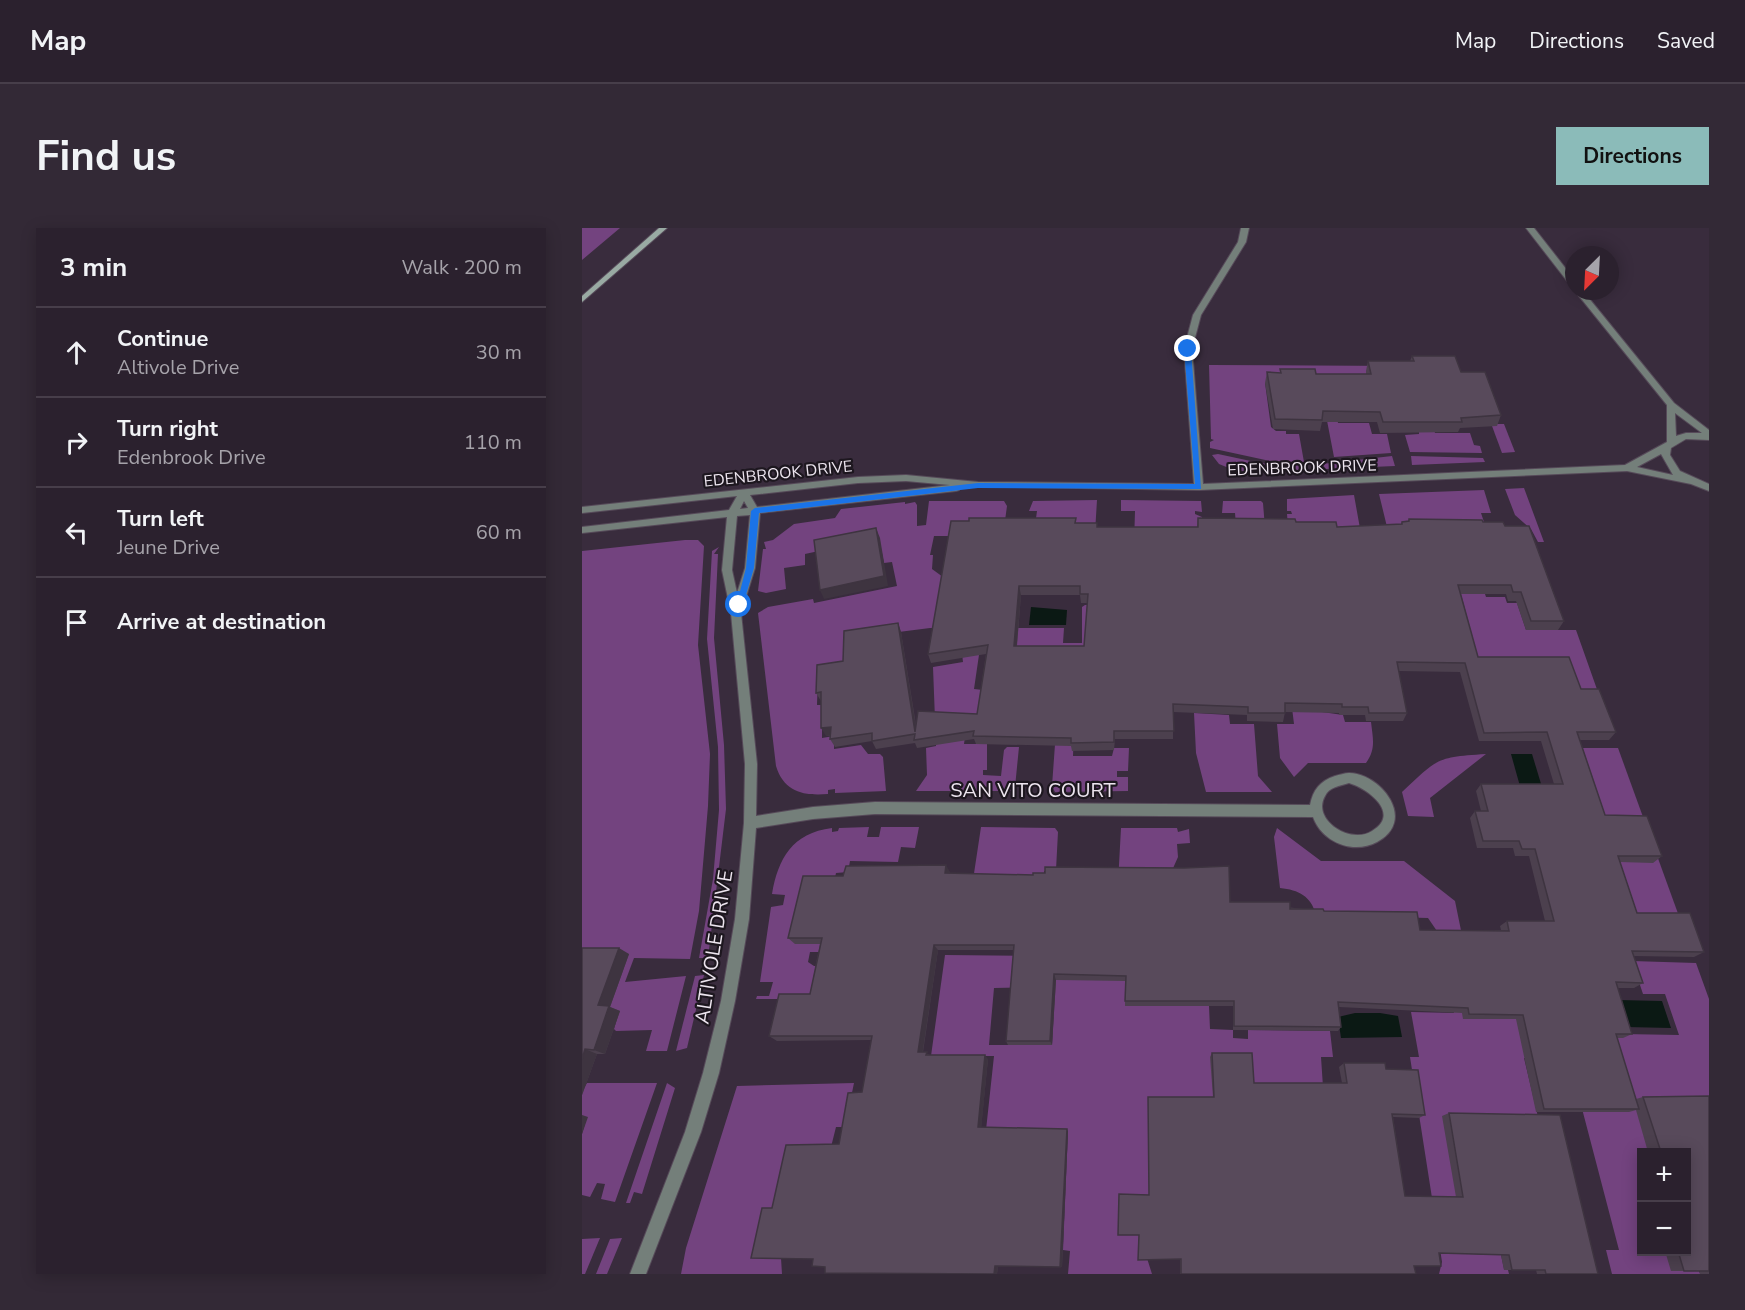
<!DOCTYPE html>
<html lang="en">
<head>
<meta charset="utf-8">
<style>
  body { margin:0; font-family:"Nunito Sans",sans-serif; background:#332936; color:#f1f3f6 }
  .controls { position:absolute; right:18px; bottom:18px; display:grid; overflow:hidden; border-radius:0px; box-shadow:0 3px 15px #0003 }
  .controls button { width:54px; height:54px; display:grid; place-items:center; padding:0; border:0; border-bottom:2px solid #473e4a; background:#2b212e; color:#f1f3f6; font:30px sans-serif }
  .compass { position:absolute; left:983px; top:18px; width:54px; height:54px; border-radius:50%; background:#2b212e; box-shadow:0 3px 15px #0003; rotate:204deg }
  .stop { position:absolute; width:18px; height:18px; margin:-14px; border:4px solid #1a73e8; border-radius:50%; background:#fff }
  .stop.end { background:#1a73e8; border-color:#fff; box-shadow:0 2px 6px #0008 }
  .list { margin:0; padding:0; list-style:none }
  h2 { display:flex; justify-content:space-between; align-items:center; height:78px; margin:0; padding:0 24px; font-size:26px }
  h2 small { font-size:20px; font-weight:400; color:#a6a3aa }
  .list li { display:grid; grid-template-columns:39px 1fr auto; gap:18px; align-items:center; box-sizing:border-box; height:90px; padding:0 24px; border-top:2px solid #473e4a }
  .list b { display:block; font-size:22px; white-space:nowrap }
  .list p { margin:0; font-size:20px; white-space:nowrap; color:#a6a3aa }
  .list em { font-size:20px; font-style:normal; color:#a6a3aa }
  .icon { flex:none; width:33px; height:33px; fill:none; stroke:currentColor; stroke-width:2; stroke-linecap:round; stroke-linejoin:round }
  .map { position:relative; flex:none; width:1127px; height:1046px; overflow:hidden; border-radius:0px }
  header { display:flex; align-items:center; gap:36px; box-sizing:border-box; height:84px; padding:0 30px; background:#2b212e; border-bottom:2px solid #473e4a }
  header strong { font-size:28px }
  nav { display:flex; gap:33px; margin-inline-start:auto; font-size:21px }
  .intro { display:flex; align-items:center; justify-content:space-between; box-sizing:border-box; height:144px; padding:0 36px }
  h1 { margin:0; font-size:42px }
  .button { padding:15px 27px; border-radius:0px; background:#8bbbb9; color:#111; font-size:21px; font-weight:700 }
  main { display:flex; gap:36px; padding:0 36px }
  aside { flex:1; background:#2b212e; border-radius:0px; box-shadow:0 3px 15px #0003 }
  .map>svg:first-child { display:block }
  .green { fill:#73437f; fill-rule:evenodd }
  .water { fill:#0b1914 }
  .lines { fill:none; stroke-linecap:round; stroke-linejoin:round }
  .street-casing { stroke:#564a59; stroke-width:2 }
  .secondary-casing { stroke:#564a59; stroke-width:2 }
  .street { fill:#747f7a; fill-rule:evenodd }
  .secondary { fill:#99aaa3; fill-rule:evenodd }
  .wall { fill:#4c404e; fill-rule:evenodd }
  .shaded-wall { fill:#3e3440 }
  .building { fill:#584a5b; stroke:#3e3440; stroke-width:1.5; fill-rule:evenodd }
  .route { fill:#1a73e8 }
  .labels { text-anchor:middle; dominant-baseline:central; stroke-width:4.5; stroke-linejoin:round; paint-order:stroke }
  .far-street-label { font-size:16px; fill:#ede5ef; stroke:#1d171f }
  .street-label { font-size:20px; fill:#ede5ef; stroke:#1d171f }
</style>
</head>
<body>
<header>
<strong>Map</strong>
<nav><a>Map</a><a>Directions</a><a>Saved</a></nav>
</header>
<div class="intro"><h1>Find us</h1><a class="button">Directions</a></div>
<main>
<aside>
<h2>3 min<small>Walk · 200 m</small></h2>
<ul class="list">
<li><svg class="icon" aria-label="ahead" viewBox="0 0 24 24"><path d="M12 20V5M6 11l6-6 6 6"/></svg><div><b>Continue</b><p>Altivole Drive</p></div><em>30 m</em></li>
<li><svg class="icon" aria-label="right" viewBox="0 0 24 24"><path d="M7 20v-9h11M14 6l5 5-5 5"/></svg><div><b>Turn right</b><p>Edenbrook Drive</p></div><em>110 m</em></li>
<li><svg class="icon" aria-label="left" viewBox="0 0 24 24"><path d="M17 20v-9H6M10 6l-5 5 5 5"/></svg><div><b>Turn left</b><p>Jeune Drive</p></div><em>60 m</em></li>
<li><svg class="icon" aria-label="arrive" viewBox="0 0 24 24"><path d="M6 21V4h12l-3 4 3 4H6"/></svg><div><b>Arrive at destination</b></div></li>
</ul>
</aside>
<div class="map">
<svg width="1127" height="1046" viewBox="0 0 1127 1046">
  <rect width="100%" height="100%" fill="#392c3d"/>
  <!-- green -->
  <g class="green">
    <path d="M0,0H38L0,32Z"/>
    <path d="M627,137L818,138L847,184L853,205H888L892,217L898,218L900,225L828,224L823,207L837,206V203L749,157L756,195H787L790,206H805L809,225L752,229L737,151L683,155L689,199L694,203H704V206H717L722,234L688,233L628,220V214L632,212L629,211Z"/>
    <path d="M914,196H922L933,224L920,225L910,198Z"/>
    <path d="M636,226L678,235L722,238L721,242L654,243L637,236L630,227Z"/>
    <path d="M810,228L813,238L744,241L740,236Z"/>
    <path d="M829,228L901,230L903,234L830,237Z"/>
    <path d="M942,260L962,314H956L949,301L933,287L923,261Z"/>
    <path d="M902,262L909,285H899L905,303H806L797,266Z"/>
    <path d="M772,267L779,306L706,299L705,286H710L709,283H705V271Z"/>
    <path d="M515,272L513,305H452L455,283H447L451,273Z"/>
    <path d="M539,272L619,273L620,284L613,283V286L620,289V300L552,316L553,283H539Z"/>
    <path d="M347,273H422L425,278L422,300L390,299L389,303H369L368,308H352L348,327H351L350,341L361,349L359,367L383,371L381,385L385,387L383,400H482L481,415H500V379L503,377H551L550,401H576V385H615L616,370H622V375H649V367H659L661,388L727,389L724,367H729L731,381H770L774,402H820L823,414H776V417H756L757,423H733L740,484L761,487L763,494H789C791,511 794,521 784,535H726L712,549L698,530L695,496H712L701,407L647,406L648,434H616V411H597L595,401V416L506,418L501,471L493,472L491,528H530L532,520H547L546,543H535V549H546V563L473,564L470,558L479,433H470V427L438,426V421L398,420L392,461L401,462L395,494H385L382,516H405V542H401V547L419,548L422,522L425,519H437L433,559L430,563H334L345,547L344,520L354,518L351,439L381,434L377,400H348L293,407V441L273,445V438L236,444L235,477H240V510L252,508V521L279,517L286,526H298L301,529L304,563L253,565V561L246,562V566C221,568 202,564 194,538L176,385L186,379L231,371L232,375L315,358L310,334L302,335L297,310L223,326V337L202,340L204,361L184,365L176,363L181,321H184L182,314L191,312L212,296L253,290L259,281L323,274V276L333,274L335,277V298L344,297ZM506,384L537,385L536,400H505Z"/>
    <path d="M641,273H679L681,275L683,300L657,336L653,285H640Z"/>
    <path d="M103,312H116L122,318L116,417L128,526L126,578L117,683L108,731L52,730L43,754L104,748L85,823H64L70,802L34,803L32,801L37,783H0V323Z"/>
    <path d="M137,319L132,326H136L132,410L142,517L144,581L126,730H117L131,651L137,582L136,519L125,411L130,323Z"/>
    <path d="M870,364L903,366L904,369H923L925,375H935L944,402H994L1017,467L891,434Z"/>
    <path d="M612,485L647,487L648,496H672L676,548L690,564H624L614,525Z"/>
    <path d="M972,520H1036L1098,691L1013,690Z"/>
    <path d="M904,526L848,570L852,589L826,588L820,564C856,530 855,529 904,526Z"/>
    <path d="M287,599L285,609H297L299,599H337L333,620L319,619L316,634L268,633L266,644L254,645L237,724H228L226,734L232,738H241L248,771H174L175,768H187L191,754H178L189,679L201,677L203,667L190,666C196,631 210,605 250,600V604L256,603L257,600Z"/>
    <path d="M399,599L473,600L476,604L474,642L462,643V649L391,652Z"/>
    <path d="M539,600H595L596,604L607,601L608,615L595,616L596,629L588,647L536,655Z"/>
    <path d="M695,600L739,633H822L873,673L882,717L973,792L1040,806L1097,807L1083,766H1061L1050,733L1114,735L1127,771V876L1066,924H1060V1024H1084L1117,1043L1118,1046H1030L1024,1022H1037L987,831L942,830L956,889L893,1026L919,1027L922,1041L926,1042L927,1046H857L860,1034L828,829H837L829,784L872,785L857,706L846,690L734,687C729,668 717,662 698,660L692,609Z"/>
    <path d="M545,707L544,778H627L628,801L651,802V810L666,811V802L748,803L751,829H739L741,859L631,873L567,968L558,1008L570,1046H486L488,1023L481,1022L486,903L404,902L412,828H349L363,727L471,728L469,751L503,752ZM473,759L470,817H407L412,760Z"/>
    <path d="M122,747L105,820L94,823L113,748Z"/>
    <path d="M5,855H75L33,974L19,971L23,956L15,955L8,969L0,967V906L5,889H0V864Z"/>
    <path d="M85,855L93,860L60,966L52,964L48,975H44Z"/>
    <path d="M272,855L263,899H254L249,919L178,1030H199L200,1046H99L104,1020L155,858Z"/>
    <path d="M18,1010L3,1046H0V1011Z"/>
    <path d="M40,1010L25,1046H14L28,1011Z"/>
  </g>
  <!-- water -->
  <g class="water">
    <path d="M449,379L485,382L484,397H447Z"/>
    <path d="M929,526H950L963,569H941Z"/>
    <path d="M1036,772L1080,773L1089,800L1044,799Z"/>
    <path d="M773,785H798L816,788L820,809L759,810L756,789Z"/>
  </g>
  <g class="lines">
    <!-- street casing -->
    <g class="street-casing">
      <g id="street">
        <path d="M659,0H667L664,14L619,87L610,121L621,256L1043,237L1085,214V177L993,63H1001L1092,175L1127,202V212L1104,211L1089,220L1088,227L1098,243L1127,256V263L1109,256L1045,243L617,262L378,258L377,262L374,263L178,285L173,340L159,385L175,536L174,588L231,579L293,574L728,577C731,562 738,553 753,548C757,547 763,545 767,545C798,545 836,592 795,614C771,627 740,614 731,589L293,586L231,591L174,600L167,691L153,773L137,845L119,904L64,1046H48L103,904L121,845L139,773L153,691L162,595L163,536L149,385L140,342L145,289L0,305V299L147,282L155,268L0,285V279L276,249L324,247L396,254L612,256L602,121L611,87L656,14ZM1093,185L1120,205H1104L1094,208ZM1079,226L1091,247L1055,239ZM324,253L368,257L175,279L168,267L276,255ZM162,273L166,280L158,281ZM168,287L163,340L155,365L150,342L155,288ZM767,555C787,561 819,586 790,603C769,617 729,592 743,568C747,559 758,558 767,555Z"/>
        <path d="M944,0H952L992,51V58H989Z"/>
      </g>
    </g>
    <!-- secondary casing -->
    <g class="secondary-casing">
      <path id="secondary" d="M77,0H85L0,74V68Z"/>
    </g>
    <!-- street -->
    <use href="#street" class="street"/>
    <!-- secondary -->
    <use href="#secondary" class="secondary"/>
  </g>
  <!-- wall -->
  <g class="wall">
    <path d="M830,128L879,144L919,187L915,198L878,200L876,204L798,205L795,194H740L738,203L691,201L683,155L685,144L698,145V141L734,146H784V143L786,133H828Z"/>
    <path d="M494,290V295L515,299H615L616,290L714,294L755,299L819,296L820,294L826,293L827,291L901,294L923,298L982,393L976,402H944L934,373H926L924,366H879L896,429L999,461L1034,504L1027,512H998L1023,587L1080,628L1071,635L1038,634L1055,685L1122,724L1112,729L1052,728L1061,755L1052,760H1036L1050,806L1041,810H1035L1054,871L1061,869L1127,868V1046H1118V1043H1089L1083,1023H1104V924H1066L1054,882L1047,884H954L934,791H881L880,785L757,779L759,799L756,803L651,802V778H543V753L474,752L470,817H426L424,813L432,722H356L341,824L348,827L406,831L399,900L486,903L480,1039L416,1038L415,1046H302L243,1039L231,1031L190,980L257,916L280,864L289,812L195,813L187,808L228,766L238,716H213L206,710L261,648L368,644L367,645L742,683L838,702H919L918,698L925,693H963L947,628H933L931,620H895L888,590L893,583H899L894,563L899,556H972L959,513H897L878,444L816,443L825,485L821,493H784L783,487H757V485L703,484L701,494L665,493V487L591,484V511H533L532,522L490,523L489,518L394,516L392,511L335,520L333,515L294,521L290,513L253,519L248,511V508H244L239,473L234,465L261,433L316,395L319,404L334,497L395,486L404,426L349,435L346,426ZM439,367H498L499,375H506L502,418H435Z"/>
    <path d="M0,720L47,726L28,779L38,783L23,826H15L0,867Z"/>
    <path d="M630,825L672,855H760L757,839L762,835L804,841L843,887L837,890L811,889L823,968L874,969L860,888L867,885L1016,1046H955L954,1042H922L919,1027L857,1025L832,1038L834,1046H598V1032L567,967L631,869L628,829Z"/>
  </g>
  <!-- shaded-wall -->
  <g class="shaded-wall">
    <path d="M294,300L298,310L306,358L242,371L238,362Z"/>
    <path d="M437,358L439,367L434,426L432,418Z"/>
    <path d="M316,395L319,404L336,512L333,504Z"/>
    <path d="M249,499L253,507L244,508L239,500Z"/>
    <path d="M364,637L368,644L366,651L363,645Z"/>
    <path d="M352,717L356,722L340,828L336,824Z"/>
    <path d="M37,720L47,726L28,779L38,783L23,826L12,822L16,777Z"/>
    <path d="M472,746L474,752L470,817L468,813Z"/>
    <path d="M3,821L15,826L0,867V831Z"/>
    <path d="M403,827L406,831L399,902L396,899Z"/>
    <path d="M0,887L6,889L0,906Z"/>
    <path d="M485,901L486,903L480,1039H478Z"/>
    <path d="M413,1038H416L415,1046H412Z"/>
  </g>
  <!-- building -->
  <g class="building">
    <path d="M830,128H873L879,144H903L919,187L879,190L880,194H801L798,184L741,183L740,192L693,191L685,144L699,145L698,141H733L734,146H789L786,133H832Z"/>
    <path d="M387,290H494L493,295H515V299H616V290L713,291L714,294H754L755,299L820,296V294L827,293V291L900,292L901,294H921L923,298H947L982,393H949L939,364H931L929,357H876L896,429H987L999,461H1017L1034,504H995L1023,587L1065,588L1080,628H1036L1055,685H1108L1122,724L1050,723L1061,755L1034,754L1050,806H1034L1057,881H962L941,787L887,786L886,780L756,774L759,799L652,798V773H543L544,748L472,746L468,813H424L432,717H352L336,824H345L344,827H403L396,899L485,901L478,1039L413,1038L412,1046L243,1045V1039L230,1038L231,1031L169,1030L180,980H190L204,917L257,916L266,865L280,864L290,808H187L197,766H228L240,710H206L221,648H261L264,638L364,637L363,645L451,647V645H463V639L602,640L647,638L648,674H708V681H741L742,683L835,684L838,702L927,703L925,693H972L953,621H940L937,613H901L893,583H906L899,556H981L965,504L902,505L883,435L815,434L825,485H787L786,479H760V476L703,475V485H666V479L591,476L592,503H532V514L489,515V510L391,508L392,503L332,512L333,506L290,513V505L248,511L249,499L239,500V464L234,465L235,437L261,433L262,403L316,395L333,504L336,483L395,486L406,417L346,426L369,293H387ZM437,358H498V366H506L502,418H432Z"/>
    <path d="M294,300L302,348L238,362L232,312Z"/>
    <path d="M0,720H37L16,777L27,778L12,822L3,821L0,831Z"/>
    <path d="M630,825H670L672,855H765L762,835H803L804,841L836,842L843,887L810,886L823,968L881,969L867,885L978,887L1016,1046H964L963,1042H930L927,1027L857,1025L859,1038H832L834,1046H599V1031L556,1032L557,1007H536L537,966L567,967L566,869H632Z"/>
    <path d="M1127,868V1043H1102L1096,1023H1104V924H1079L1061,869Z"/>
  </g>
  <!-- route -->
  <path class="route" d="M606,119L609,121L619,261L396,260L177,285L172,340L161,377L154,379L164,340L169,283L173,280L396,255L613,256L602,121Z"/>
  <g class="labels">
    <!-- far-street labels -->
    <g class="far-street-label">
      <text transform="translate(720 240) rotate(-2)">EDENBROOK DRIVE</text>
      <text transform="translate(196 246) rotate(-6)">EDENBROOK DRIVE</text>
    </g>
    <!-- street labels -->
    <g class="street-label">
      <text x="451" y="562">SAN VITO COURT</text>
      <text transform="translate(132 719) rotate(-81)">ALTIVOLE DRIVE</text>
    </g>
  </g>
</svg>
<div class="controls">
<button>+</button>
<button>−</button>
</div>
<svg class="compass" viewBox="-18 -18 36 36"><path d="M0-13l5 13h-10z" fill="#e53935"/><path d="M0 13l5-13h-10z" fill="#a6a3aa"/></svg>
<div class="stop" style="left:157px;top:377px"></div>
<div class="stop end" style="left:606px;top:121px"></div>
</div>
</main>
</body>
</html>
